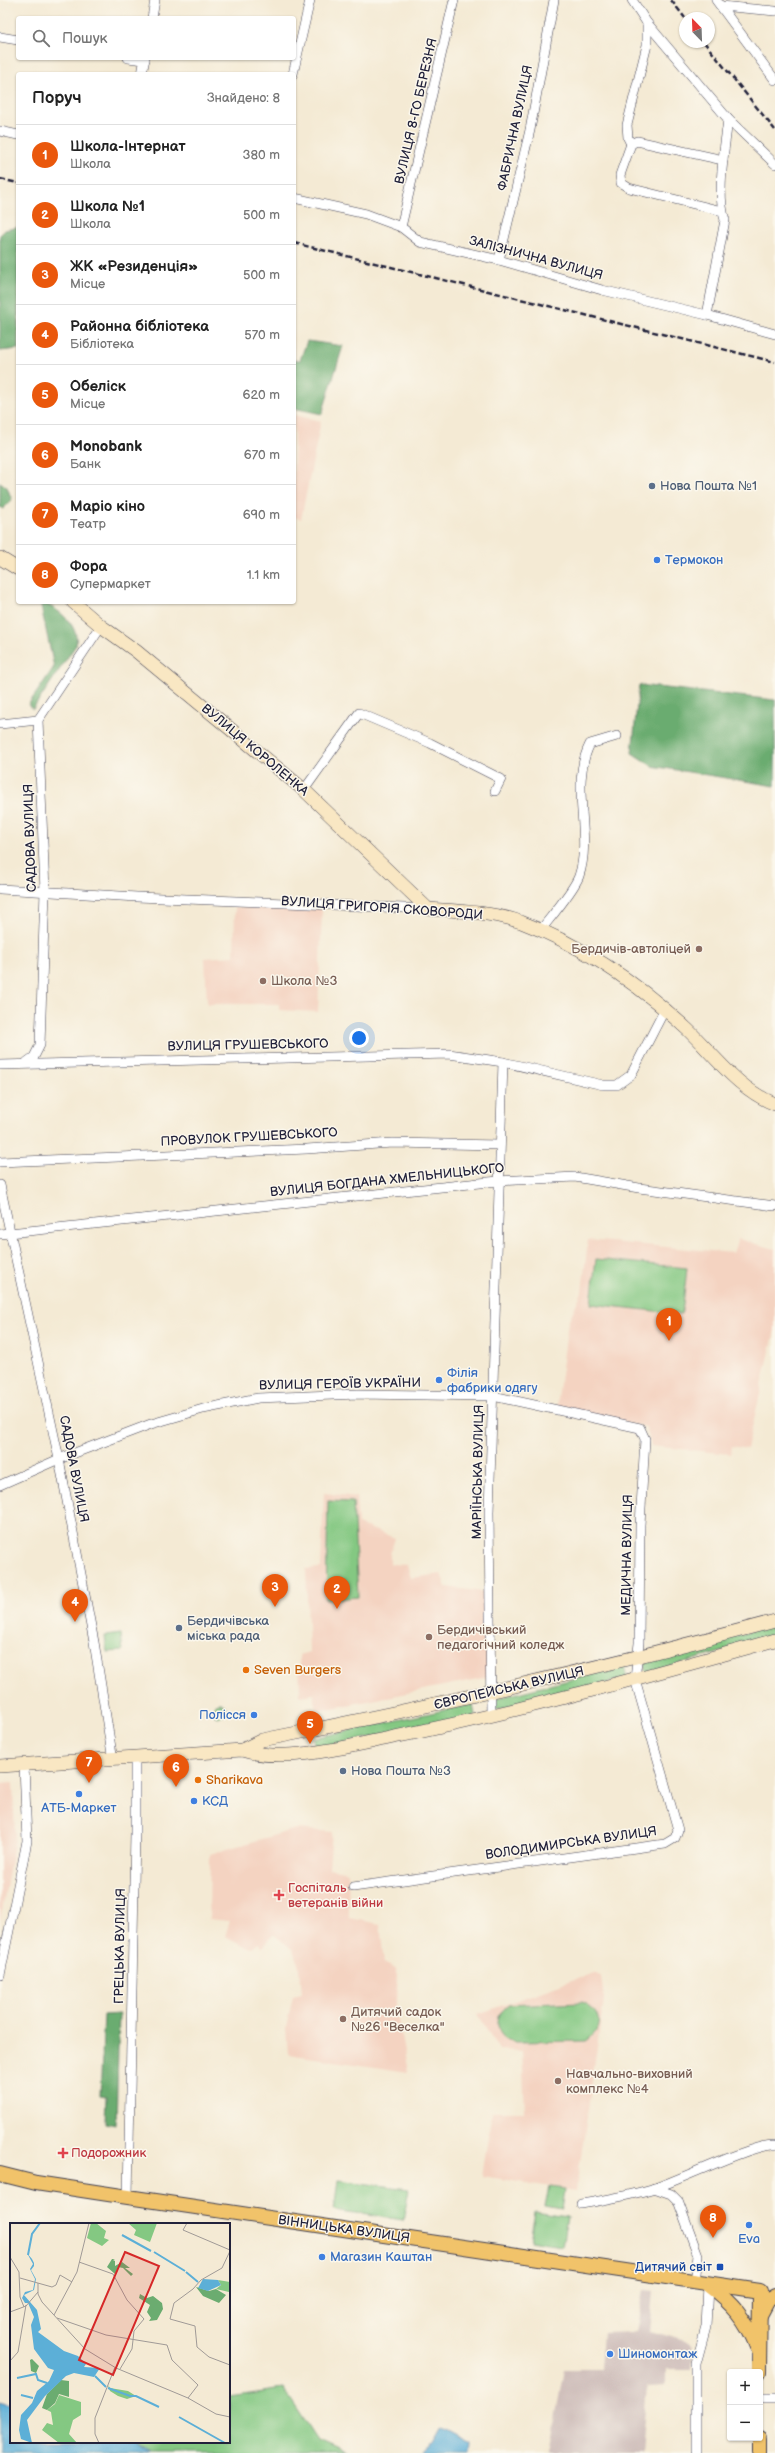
<!DOCTYPE html>
<html lang="uk">
<head>
<meta charset="utf-8">
<style>
  body { margin:0; font-family:"Balsamiq Sans",sans-serif; background:#f2f2f2; color:#222 }
  .controls { position:absolute; right:12px; bottom:12px; display:grid; overflow:hidden; border-radius:4px; box-shadow:0 1px 3px #0004 }
  .controls button { width:36px; height:36px; display:grid; place-items:center; padding:0; border:0; border-bottom:1px solid #e0e0e0; background:#fff; color:#222; font:20px sans-serif }
  .compass { position:absolute; left:679px; top:12px; width:36px; height:36px; border-radius:50%; background:#fff; box-shadow:0 1px 3px #0004; rotate:337deg }
  .you { position:absolute; left:359px; top:1038px; width:14px; height:14px; margin:-10px; border:3px solid #fff; border-radius:50%; background:#1a73e8; box-shadow:0 0 0 6px #1a73e833 }
  .badge { display:grid; place-items:center; width:26px; height:26px; border-radius:50%; background:#ea580c; color:#fff; font-size:13px; font-weight:700 }
  .pin { position:absolute; translate:-50% -33px; filter:drop-shadow(0 1px 2px #0008) }
  .pin::after { content:''; position:absolute; top:21px; width:14px; height:12px; background:inherit; clip-path:polygon(0 0,100% 0,50% 100%) }
  .list { margin:0; padding:0; list-style:none }
  h2 { display:flex; justify-content:space-between; align-items:center; height:52px; margin:0; padding:0 16px; font-size:17px }
  h2 small { font-size:13px; font-weight:400; color:#767676 }
  .list li { display:grid; grid-template-columns:26px 1fr auto; gap:12px; align-items:center; box-sizing:border-box; height:60px; padding:0 16px; border-top:1px solid #e0e0e0 }
  .list b { display:block; font-size:15px; white-space:nowrap }
  .list p { margin:0; font-size:13px; white-space:nowrap; color:#767676 }
  .list em { font-size:13px; font-style:normal; color:#767676 }
  .icon { flex:none; width:22px; height:22px; fill:none; stroke:currentColor; stroke-width:2; stroke-linecap:round; stroke-linejoin:round }
  .map { position:relative; flex:none; width:775px; height:2453px; overflow:hidden }
  .search { position:absolute; background:#fff; box-shadow:0 1px 3px #0004; left:16px; top:16px; width:280px; height:44px; display:flex; align-items:center; gap:10px; box-sizing:border-box; padding:0 14px; border-radius:4px; color:#767676; font-size:15px }
  .panel { position:absolute; background:#fff; box-shadow:0 1px 3px #0004; left:16px; top:72px; width:280px; height:532px; border-radius:4px }
  .map>svg:first-child { display:block }
  .built { fill:#f4d3c1 }
  .industrial { fill:#d0c0bc }
  .green { fill:#84c882; stroke:#53755e }
  .forest { fill:#6bac70; stroke:#466756 }
  .water { fill:#5cafd7; stroke:#3f6889 }
  .lines { fill:none; stroke-linecap:round; stroke-linejoin:round }
  .street-casing { stroke:#424052; stroke-width:10 }
  .secondary-casing { stroke:#424052; stroke-width:14 }
  .primary-casing { stroke:#424052; stroke-width:16 }
  .street { stroke:#fff; stroke-width:9 }
  .secondary { stroke:#f9e7c3; stroke-width:13 }
  .primary { stroke:#f1c36a; stroke-width:14 }
  .rail { stroke:#22223b; stroke-width:2.5; stroke-dasharray:6 3; stroke-linecap:butt }
  .service-dot { fill:#5c6f8a; stroke:#fbf7ec; stroke-width:1.5 }
  .shop-dot { fill:#3f7fe0; stroke:#fbf7ec; stroke-width:1.5 }
  .education-dot { fill:#8d6e63; stroke:#fbf7ec; stroke-width:1.5 }
  .food-dot { fill:#e8710a; stroke:#fbf7ec; stroke-width:1.5 }
  .health-dot { fill:#e0444e; stroke:#fbf7ec; stroke-width:1.5 }
  .transit-dot { fill:#1a4fb4; stroke:#fbf7ec; stroke-width:1.5 }
  .labels { text-anchor:middle; dominant-baseline:central; stroke-width:3; stroke-linejoin:round; paint-order:stroke }
  .street-label { font-size:13px; fill:#22223b; stroke:#fbf7ec }
  .service-label { font-size:13px; fill:#4e5e75; stroke:#fbf7ec; text-anchor:start }
  .shop-label { font-size:13px; fill:#366cbe; stroke:#fbf7ec; text-anchor:start }
  .education-label { font-size:13px; fill:#785e54; stroke:#fbf7ec; text-anchor:start }
  .food-label { font-size:13px; fill:#c56008; stroke:#fbf7ec; text-anchor:start }
  .health-label { font-size:13px; fill:#be3a42; stroke:#fbf7ec; text-anchor:start }
  .transit-label { font-size:13px; fill:#164399; stroke:#fbf7ec; text-anchor:end }
  .inset-river { fill:none; stroke:#5cafd7; stroke-width:2 }
  .inset-road { fill:none; stroke:#a09a97; stroke-width:1 }
  .view { fill:#d62828; fill-opacity:0.15; stroke:#d62828; stroke-width:2 }
  .inset-edge { fill:none; stroke:#22223b; stroke-width:2 }
</style>
</head>
<body>
<div class="map">
<svg width="775" height="2453" viewBox="0 0 775 2453">
  <rect width="100%" height="100%" fill="#fbf7ec"/>
  <filter id="ink" filterUnits="userSpaceOnUse"><feTurbulence type="fractalNoise" baseFrequency=".025" numOctaves="2"/><feDisplacementMap in="SourceGraphic" scale="8" xChannelSelector="R" yChannelSelector="G"/><feConvolveMatrix kernelMatrix="1 2 1 2 8 2 1 2 1" color-interpolation-filters="sRGB"/></filter>
  <filter id="wash" filterUnits="userSpaceOnUse"><feTurbulence type="fractalNoise" baseFrequency=".012" numOctaves="4" result="noise"/><feDisplacementMap in="SourceGraphic" scale="16" xChannelSelector="R" yChannelSelector="G"/><feGaussianBlur stdDeviation="0.9" result="paint"/><feColorMatrix in="noise" values="0 0 0 0 0 0 0 0 0 0 0 0 0 0 0 0 0 1.4 0 .05"/><feComposite in="paint" operator="in"/></filter>
  <g filter="url(#wash)">
    <rect width="100%" height="100%" fill="#f4ead4"/>
    <!-- built -->
    <g class="built">
      <path d="M294,415L321,421L301,519L294,517Z"/>
      <path d="M235,907L322,909L318,1012L279,1010V1004H207L205,958L234,956Z"/>
      <path d="M738,1239L775,1249V1330L747,1449L732,1446L731,1454L651,1446L646,1427L557,1407L568,1322L582,1292L588,1240L733,1253Z"/>
      <path d="M324,1493L356,1497L358,1524L395,1538L390,1554V1564L407,1565L411,1578L441,1574L446,1587L484,1592L488,1677L317,1711L314,1694L300,1696L299,1655L309,1652L306,1569L321,1568Z"/>
      <path d="M13,1783L15,1837L0,1922V1784Z"/>
      <path d="M296,1829L332,1832L329,1868L348,1872L349,1918L380,1924L384,1963L397,1970L396,2010L408,2072L288,2054L286,2028L293,1996L302,1994L300,1969L293,1950L273,1934L263,1948L258,1943L251,1949L225,1936L230,1921L209,1919L210,1854Z"/>
      <path d="M594,1973L601,1976L604,1999L576,2191L482,2176L492,2112H525L522,2051L499,2050L478,2014Z"/>
    </g>
    <!-- industrial -->
    <path class="industrial" d="M644,2290L654,2291L650,2331L686,2341L693,2346L692,2369H666V2385L647,2386L641,2453H549L564,2369H600L603,2333L636,2332Z"/>
    <!-- green -->
    <g class="green">
      <path d="M596,1259L687,1268L682,1314L591,1304Z"/>
      <path d="M328,1501L353,1502L358,1597L326,1600Z"/>
      <path d="M775,1625V1637L646,1673L643,1661Z"/>
      <path d="M121,1634L123,1651L107,1652L105,1636Z"/>
      <path d="M625,1666L628,1678L496,1710L494,1699Z"/>
      <circle cx="219" cy="1710" r="7"/>
      <path d="M473,1704L475,1716L315,1749L313,1738Z"/>
      <path d="M582,2002C602,2009 604,2030 586,2041L515,2042C495,2037 492,2016 509,2005Z"/>
      <path d="M338,2180L409,2189L403,2220L334,2210Z"/>
      <path d="M549,2187L565,2189L562,2209L545,2206Z"/>
      <path d="M535,2212L567,2217L562,2246L530,2241Z"/>
      <path d="M284,2389L318,2441L345,2453H150L130,2442H229V2397Z"/>
    </g>
    <!-- forest -->
    <g class="forest">
      <path d="M18,227V349L0,351V235L5,230Z"/>
      <path d="M307,341L343,346L322,414L294,408V360H300Z"/>
      <path d="M0,482L7,487L12,500L3,509L0,507Z"/>
      <path d="M40,602C57,607 80,625 76,645L33,709L28,705L54,667Z"/>
      <path d="M639,685L775,700V786L652,766L632,753Z"/>
      <path d="M119,2014L116,2125L105,2123L106,2096L100,2095L104,2015Z"/>
    </g>
    <!-- water -->
    <g class="water">
      <path d="M0,2401L11,2404V2442H130L150,2453H0Z"/>
      <path d="M442,2427L470,2442L469,2453H427Z"/>
    </g>
  </g>
  <g filter="url(#ink)">
    <g class="lines">
      <!-- street casing -->
      <g class="street-casing">
        <g id="street">
          <path d="M632,0L647,23L728,119L775,164"/>
          <path d="M716,0L775,80"/>
          <path d="M721,6L775,11"/>
          <path d="M152,18L155,0"/>
          <path d="M0,37L18,40"/>
          <path d="M128,58L145,60"/>
          <path d="M142,74L145,58"/>
          <path d="M293,74L310,0"/>
          <path d="M0,131L18,135"/>
          <path d="M631,144L628,138L627,125L647,45V23"/>
          <path d="M294,198L366,214L401,227L420,242L499,260L602,290L707,315L775,334"/>
          <path d="M722,211L629,188L621,183L620,175L631,144L637,141L723,160"/>
          <path d="M401,227L454,0"/>
          <path d="M499,260L530,130L554,0"/>
          <path d="M707,315L725,220C716,193 725,147 728,119"/>
          <path d="M0,724L38,720"/>
          <path d="M304,790L359,713L430,743L501,779L495,791"/>
          <path d="M0,889L137,897L428,909"/>
          <path d="M540,931C550,918 574,890 579,876C593,834 569,785 590,744L617,736"/>
          <path d="M27,1062L34,1057L40,1045L45,891L38,720L101,626"/>
          <path d="M0,1065L449,1054L503,1062L603,1085H617L631,1075L665,1009"/>
          <path d="M0,1162L307,1149L392,1143L500,1145"/>
          <path d="M0,1185L59,1459L94,1642L113,1760"/>
          <path d="M0,1234L498,1181L575,1177L639,1188L775,1206"/>
          <path d="M0,1485L59,1459L151,1424L203,1409L258,1398L358,1394L493,1396L640,1428L645,1439L640,1525L639,1643L635,1679L678,1830L675,1838L665,1844L353,1887"/>
          <path d="M491,1715L489,1512L503,1062"/>
          <path d="M0,1975L27,1841L24,1765"/>
          <path d="M654,2188L671,2194L678,2201L698,2255L695,2283"/>
          <path d="M128,2197L135,1833V1758"/>
          <path d="M581,2204C605,2200 632,2195 655,2188C680,2180 755,2143 775,2145"/>
          <path d="M760,2399H775"/>
          <path d="M696,2453V2364L706,2327L708,2285"/>
        </g>
      </g>
      <!-- secondary casing -->
      <g class="secondary-casing">
        <g id="secondary">
          <path d="M0,558L18,569"/>
          <path d="M73,602L101,626L136,651L304,790L428,909C459,911 492,912 521,922C584,946 640,985 688,1030C715,1056 739,1090 775,1104"/>
          <path d="M242,1750L262,1740C434,1706 605,1667 775,1621"/>
          <path d="M0,1766L242,1750C285,1764 350,1746 394,1737C522,1711 649,1675 775,1640"/>
        </g>
      </g>
      <!-- primary casing -->
      <g class="primary-casing">
        <g id="primary">
          <path d="M0,2174L36,2183L128,2197L760,2291L759,2372"/>
          <path d="M708,2285C731,2302 747,2320 757,2347"/>
          <path d="M760,2315L768,2300L775,2296"/>
          <path d="M760,2438V2453"/>
        </g>
      </g>
      <!-- street -->
      <use href="#street" class="street"/>
      <!-- secondary -->
      <use href="#secondary" class="secondary"/>
      <!-- primary -->
      <use href="#primary" class="primary"/>
      <!-- rail -->
      <g class="rail">
        <path d="M671,0L685,18"/>
        <path d="M704,42L775,130"/>
        <path d="M0,179L18,183"/>
        <path d="M294,243L775,362"/>
      </g>
    </g>
  </g>
  <!-- markers -->
  <g class="service-dot">
    <circle cx="652" cy="486" r="4"/>
    <circle cx="179" cy="1628" r="4"/>
    <circle cx="343" cy="1771" r="4"/>
  </g>
  <g class="shop-dot">
    <circle cx="657" cy="560" r="4"/>
    <circle cx="439" cy="1380" r="4"/>
    <circle cx="254" cy="1715" r="4"/>
    <circle cx="79" cy="1794" r="4"/>
    <circle cx="194" cy="1801" r="4"/>
    <circle cx="749" cy="2225" r="4"/>
    <circle cx="322" cy="2257" r="4"/>
    <circle cx="610" cy="2354" r="4"/>
  </g>
  <g class="education-dot">
    <circle cx="699" cy="949" r="4"/>
    <circle cx="263" cy="981" r="4"/>
    <circle cx="429" cy="1637" r="4"/>
    <circle cx="343" cy="2019" r="4"/>
    <circle cx="558" cy="2081" r="4"/>
  </g>
  <g class="food-dot">
    <circle cx="246" cy="1670" r="4"/>
    <circle cx="198" cy="1780" r="4"/>
  </g>
  <g class="health-dot">
    <path d="M277 1889h4v4h4v4h-4v4h-4v-4h-4v-4h4z"/>
    <path d="M61 2147h4v4h4v4h-4v4h-4v-4h-4v-4h4z"/>
  </g>
  <rect class="transit-dot" x="716" y="2263" width="8" height="8" rx="2"/>
  <g class="labels">
    <!-- street labels -->
    <g class="street-label">
      <text transform="translate(416 111) rotate(-77)">ВУЛИЦЯ 8-ГО БЕРЕЗНЯ</text>
      <text transform="translate(515 128) rotate(-78)">ФАБРИЧНА ВУЛИЦЯ</text>
      <text transform="translate(536 258) rotate(15)">ЗАЛІЗНИЧНА ВУЛИЦЯ</text>
      <text transform="translate(255 750) rotate(40)">ВУЛИЦЯ КОРОЛЕНКА</text>
      <text transform="translate(30 838) rotate(-92)">САДОВА ВУЛИЦЯ</text>
      <text transform="translate(382 908) rotate(4)">ВУЛИЦЯ ГРИГОРІЯ СКОВОРОДИ</text>
      <text transform="translate(248 1045) rotate(-1)">ВУЛИЦЯ ГРУШЕВСЬКОГО</text>
      <text transform="translate(249 1137) rotate(-3)">ПРОВУЛОК ГРУШЕВСЬКОГО</text>
      <text transform="translate(387 1180) rotate(-6)">ВУЛИЦЯ БОГДАНА ХМЕЛЬНИЦЬКОГО</text>
      <text transform="translate(340 1384) rotate(-1)">ВУЛИЦЯ ГЕРОЇВ УКРАЇНИ</text>
      <text transform="translate(74 1469) rotate(79)">САДОВА ВУЛИЦЯ</text>
      <text transform="translate(478 1472) rotate(-89)">МАРІЇНСЬКА ВУЛИЦЯ</text>
      <text transform="translate(627 1555) rotate(-89)">МЕДИЧНА ВУЛИЦЯ</text>
      <text transform="translate(509 1688) rotate(-13)">ЄВРОПЕЙСЬКА ВУЛИЦЯ</text>
      <text transform="translate(571 1843) rotate(-8)">ВОЛОДИМИРСЬКА ВУЛИЦЯ</text>
      <text transform="translate(120 1946) rotate(-89)">ГРЕЦЬКА ВУЛИЦЯ</text>
      <text transform="translate(344 2229) rotate(8)">ВІННИЦЬКА ВУЛИЦЯ</text>
    </g>
    <!-- service labels -->
    <g class="service-label">
      <text x="660" y="486">Нова Пошта №1</text>
      <text x="187" y="1621">Бердичівська<tspan x="187" dy="15">міська рада</tspan></text>
      <text x="351" y="1771">Нова Пошта №3</text>
    </g>
    <!-- shop labels -->
    <g class="shop-label">
      <text x="665" y="560">Термокон</text>
      <text x="447" y="1373">Філія<tspan x="447" dy="15">фабрики одягу</tspan></text>
      <text x="246" y="1715" text-anchor="end">Полісся</text>
      <text x="202" y="1801">КСД</text>
      <text x="79" y="1808" text-anchor="middle">АТБ-Маркет</text>
      <text x="749" y="2239" text-anchor="middle">Eva</text>
      <text x="330" y="2257">Магазин Каштан</text>
      <text x="618" y="2354">Шиномонтаж</text>
    </g>
    <!-- education labels -->
    <g class="education-label">
      <text x="691" y="949" text-anchor="end">Бердичів-автоліцей</text>
      <text x="271" y="981">Школа №3</text>
      <text x="437" y="1630">Бердичівський<tspan x="437" dy="15">педагогічний коледж</tspan></text>
      <text x="351" y="2012">Дитячий садок<tspan x="351" dy="15">№26 "Веселка"</tspan></text>
      <text x="566" y="2074">Навчально-виховний<tspan x="566" dy="15">комплекс №4</tspan></text>
    </g>
    <!-- food labels -->
    <g class="food-label">
      <text x="254" y="1670">Seven Burgers</text>
      <text x="206" y="1780">Sharikava</text>
    </g>
    <!-- health labels -->
    <g class="health-label">
      <text x="288" y="1888">Госпіталь<tspan x="288" dy="15">ветеранів війни</tspan></text>
      <text x="71" y="2153">Подорожник</text>
    </g>
    <!-- transit labels -->
    <g class="transit-label">
      <text x="712" y="2267">Дитячий світ</text>
    </g>
  </g>
  <!-- overview -->
  <g transform="translate(10 2223)">
    <rect width="220" height="220" fill="#f4ead4"/>
    <path d="M81,0H86L96,8L94,15L99,17L92,23L77,15ZM118,0H147L140,19L124,12L126,7ZM208,57L220,59L219,69L206,66L211,62ZM98,162L100,165L118,168L126,173L117,176L108,173L100,168ZM49,172L71,179V192L63,197L59,211L67,220H49L32,207L37,200L43,202L41,189L37,187L45,181Z" fill="#84c882"/>
    <path d="M102,36H105L103,37L105,38V43L112,39L120,45H115L123,51L121,53L113,45L108,44L105,51L97,44ZM186,64L199,68L206,66L216,72L209,80L193,73ZM130,71L137,75L143,73L152,80L153,86L147,97L139,98L141,95L137,89L140,82L129,75ZM22,136L29,143L26,150L21,148L20,137ZM51,157L59,158V174L49,171L45,180L37,187L32,185L37,171Z" fill="#6bac70"/>
    <path d="M17,30L22,36L24,40V43L21,47L26,56L24,67L14,72L27,87L31,106L28,109L54,128L68,133L76,141L74,144L90,145L84,154L64,150L56,153L35,173L17,197L22,220L11,216L9,207L11,192L22,180L27,168L39,158L44,147L38,145L24,126L21,102L24,94L18,80H15L12,75L15,69L23,67L25,56L20,46L23,41ZM193,56L208,57L211,62L198,68L188,65Z" fill="#5cafd7"/>
    <path class="inset-river" d="M112,12L141,28M144,29L175,48M18,32L22,11L30,0M176,49L188,59M85,153L96,164M7,155L26,151L28,157L37,160M98,165L120,173H126L149,184M11,172L23,175M169,194L215,220"/>
    <path class="inset-road" d="M177,0L173,7L220,27M220,28L212,45L191,57L183,66L164,80L160,96L185,103L187,124L199,134L220,142M0,34L9,49L10,74L14,84M69,39L103,51L117,77L134,96L124,108L122,126L110,146M10,55L42,64L46,62M28,60V71L32,79L75,126L106,145L178,175L206,191L220,194M46,62L50,52L62,59M0,89L16,83L28,69M44,92L67,49L79,0M47,95L96,112L157,122L162,137L188,162L178,175M0,138L8,129L16,82M89,220L85,211V195L105,144"/>
    <path class="view" d="M115,29L149,43L103,152L69,137Z"/>
    <rect width="220" height="220" class="inset-edge"/>
  </g>
</svg>
<div class="controls">
<button>+</button>
<button>−</button>
</div>
<svg class="compass" viewBox="-18 -18 36 36"><path d="M0-13l5 13h-10z" fill="#e53935"/><path d="M0 13l5-13h-10z" fill="#767676"/></svg>
<div class="you"></div>
<div class="pin badge" style="left:669px;top:1341px">1</div>
<div class="pin badge" style="left:337px;top:1609px">2</div>
<div class="pin badge" style="left:275px;top:1607px">3</div>
<div class="pin badge" style="left:75px;top:1622px">4</div>
<div class="pin badge" style="left:310px;top:1744px">5</div>
<div class="pin badge" style="left:176px;top:1787px">6</div>
<div class="pin badge" style="left:89px;top:1783px">7</div>
<div class="pin badge" style="left:713px;top:2238px">8</div>
<div class="search"><svg class="icon" aria-label="search" viewBox="0 0 24 24"><circle cx="10" cy="10" r="6"/><path d="M15 15l6 6"/></svg>Пошук</div>
<section class="panel">
<h2>Поруч<small>Знайдено: 8</small></h2>
<ul class="list">
<li><span class="badge">1</span><div><b>Школа-Інтернат</b><p>Школа</p></div><em>380 m</em></li>
<li><span class="badge">2</span><div><b>Школа №1</b><p>Школа</p></div><em>500 m</em></li>
<li><span class="badge">3</span><div><b>ЖК «Резиденція»</b><p>Місце</p></div><em>500 m</em></li>
<li><span class="badge">4</span><div><b>Районна бібліотека</b><p>Бібліотека</p></div><em>570 m</em></li>
<li><span class="badge">5</span><div><b>Обеліск</b><p>Місце</p></div><em>620 m</em></li>
<li><span class="badge">6</span><div><b>Monobank</b><p>Банк</p></div><em>670 m</em></li>
<li><span class="badge">7</span><div><b>Маріо кіно</b><p>Театр</p></div><em>690 m</em></li>
<li><span class="badge">8</span><div><b>Фора</b><p>Супермаркет</p></div><em>1.1 km</em></li>
</ul>
</section>
</div>
</body>
</html>
